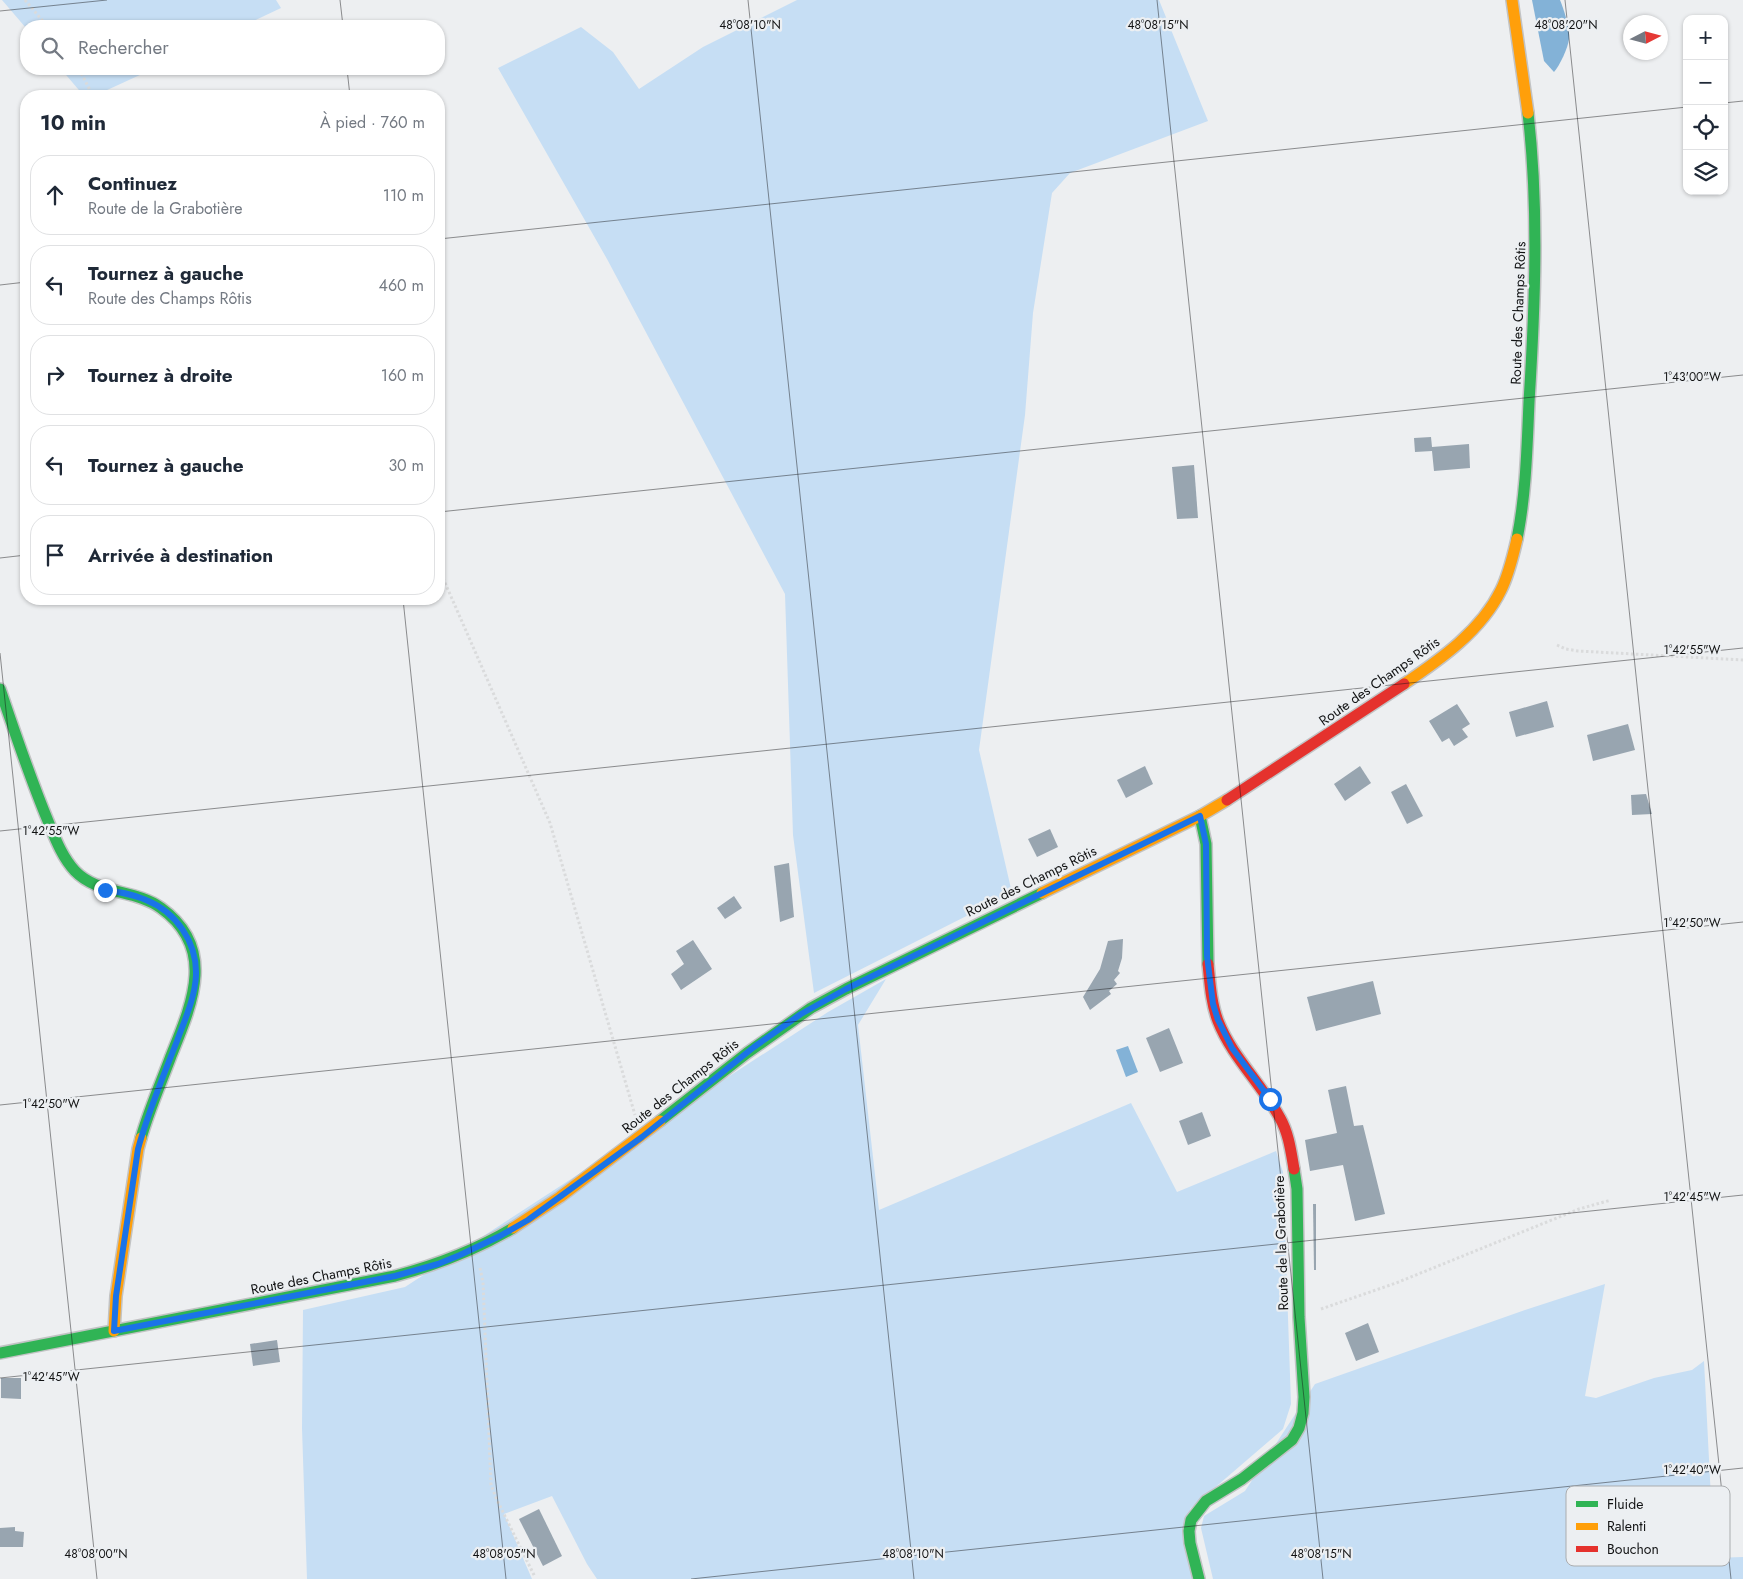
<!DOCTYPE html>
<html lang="fr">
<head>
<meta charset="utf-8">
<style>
  body { margin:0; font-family:Jost,sans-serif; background:#f6f6f7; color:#1f2937 }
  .controls { position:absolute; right:15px; top:15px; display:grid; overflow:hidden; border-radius:10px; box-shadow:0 1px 4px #0004 }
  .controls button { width:45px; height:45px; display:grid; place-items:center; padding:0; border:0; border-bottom:1px solid #e0e1e3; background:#fff; color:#1f2937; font:25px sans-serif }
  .compass { position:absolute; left:1623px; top:15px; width:45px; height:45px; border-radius:50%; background:#fff; box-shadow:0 1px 4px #0004; rotate:84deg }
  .stop { position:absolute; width:15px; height:15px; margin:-11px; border:4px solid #1a73e8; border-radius:50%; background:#fff }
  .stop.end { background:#1a73e8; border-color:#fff; box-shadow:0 1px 5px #0008 }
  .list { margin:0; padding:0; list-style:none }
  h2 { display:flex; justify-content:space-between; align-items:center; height:65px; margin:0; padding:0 20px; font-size:21px }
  h2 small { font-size:16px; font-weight:400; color:#747a83 }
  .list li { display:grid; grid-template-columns:32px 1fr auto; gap:15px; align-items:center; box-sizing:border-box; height:80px; margin:0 10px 10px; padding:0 10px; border:1px solid #e0e1e3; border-radius:20px }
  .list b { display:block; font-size:19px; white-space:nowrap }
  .list p { margin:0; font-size:16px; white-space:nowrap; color:#747a83 }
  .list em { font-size:16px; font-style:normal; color:#747a83 }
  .icon { flex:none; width:28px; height:28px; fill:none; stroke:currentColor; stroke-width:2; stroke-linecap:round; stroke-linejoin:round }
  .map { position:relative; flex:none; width:1743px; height:1579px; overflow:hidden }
  .search { position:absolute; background:#fff; box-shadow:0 1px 4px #0004; left:20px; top:20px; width:425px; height:55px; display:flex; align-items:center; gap:12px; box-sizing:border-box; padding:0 18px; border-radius:20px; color:#747a83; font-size:19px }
  .panel { position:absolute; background:#fff; box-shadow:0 1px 4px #0004; left:20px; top:90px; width:425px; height:515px; border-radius:20px }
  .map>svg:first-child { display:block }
  .green { fill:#c6def4 }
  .water { fill:#83b2d7 }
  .building { fill:#98a5b0 }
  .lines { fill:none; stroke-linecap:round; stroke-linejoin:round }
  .fast-casing { stroke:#c2c3c4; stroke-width:14 }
  .slow-casing { stroke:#c2c3c4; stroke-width:14 }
  .jam-casing { stroke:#c2c3c4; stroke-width:14 }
  .path { stroke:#dadbdc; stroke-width:3; stroke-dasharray:2.5 2.5; stroke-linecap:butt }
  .fast { stroke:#30b455; stroke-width:11 }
  .slow { stroke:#ff9f0a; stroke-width:11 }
  .jam { stroke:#e5322d; stroke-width:11 }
  .route { stroke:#1a73e8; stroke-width:6 }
  .ticks { fill:none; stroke:#111213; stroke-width:1; stroke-opacity:0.45 }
  .labels { text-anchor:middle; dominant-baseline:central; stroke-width:4.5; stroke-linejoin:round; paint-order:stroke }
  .street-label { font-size:14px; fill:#111213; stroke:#eceff2 }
  .key { fill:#eceff2; stroke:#aaadaf; stroke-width:1 }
  .key-label { font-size:14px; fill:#111213 }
  .ticks-label { font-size:12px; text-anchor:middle; fill:#111213; stroke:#eceff2; stroke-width:4.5; stroke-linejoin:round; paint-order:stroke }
</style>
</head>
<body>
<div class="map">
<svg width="1743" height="1579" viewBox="0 0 1743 1579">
  <rect width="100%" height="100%" fill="#edeff1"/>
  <!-- green -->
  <g class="green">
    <path d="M2,0H276L281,8L243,26H26V28Z"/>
    <path d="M797,0H1159L1208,121L1070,173L1052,193L1033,313L1025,415L979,750L1012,893L814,993L793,835L785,594L607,259L498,68L581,27L613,52L639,89L703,47Z"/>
    <path d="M61,69H153L94,96H84Z"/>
    <path d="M886,979L858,1025L879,1210L1131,1103L1177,1192L1276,1151L1283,1172L1291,1404L1283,1429L1190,1509L1193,1579H597L587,1564L552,1496L504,1514L532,1579H307L302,1428L303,1310L405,1287L828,1012Z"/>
    <path d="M1605,1284L1585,1396L1596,1398L1654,1378L1692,1370L1704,1361L1714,1558L1743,1557V1579H1213L1201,1528L1204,1516L1245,1491L1315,1384L1525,1310Z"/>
  </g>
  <!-- water -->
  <g class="water">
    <path d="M1532,0H1560C1564,10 1570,28 1569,39C1568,48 1560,65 1554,72L1544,61Z"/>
    <path d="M1128,1046L1138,1072L1126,1077L1116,1050Z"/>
  </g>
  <!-- building -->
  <g class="building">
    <path d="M1431,437L1432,447L1469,444L1470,468L1434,471L1432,451L1415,452L1414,438Z"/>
    <path d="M1194,465L1198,518L1177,519L1172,467Z"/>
    <path d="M1547,701L1554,727L1516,737L1509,712Z"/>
    <path d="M1457,704L1470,724L1462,729L1468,737L1454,746L1449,738L1442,742L1429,721Z"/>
    <path d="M1628,724L1635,750L1593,761L1587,735Z"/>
    <path d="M1145,766L1153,784L1126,798L1117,780Z"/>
    <path d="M1360,766L1371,783L1345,801L1334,784Z"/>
    <path d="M1406,784L1423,816L1407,824L1391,792Z"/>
    <path d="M1646,794L1652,814L1632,815L1631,795Z"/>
    <path d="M1050,829L1058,847L1037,857L1028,839Z"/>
    <path d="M789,863L794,917L780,922L774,866Z"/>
    <path d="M734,896L742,908L725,919L717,908Z"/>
    <path d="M1123,939L1122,958L1118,971L1120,973L1114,980L1117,984L1109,991L1111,994L1090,1010L1083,997L1100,969L1108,941Z"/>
    <path d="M693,940L712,969L681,990L671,974L684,964L676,951Z"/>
    <path d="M1373,981L1381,1014L1316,1031L1307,997Z"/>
    <path d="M1169,1028L1183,1063L1160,1072L1146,1038Z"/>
    <path d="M1346,1086L1354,1126L1363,1125L1385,1214L1355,1221L1343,1165L1310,1171L1305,1140L1337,1133L1328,1090Z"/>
    <path d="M1202,1112L1211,1136L1188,1145L1179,1121Z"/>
    <path d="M1313,1204H1316V1270H1314Z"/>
    <path d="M1368,1323L1379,1352L1356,1361L1345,1333Z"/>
    <path d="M277,1340L280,1362L253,1366L250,1344Z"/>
    <path d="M1,1378H21V1399L1,1398Z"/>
    <path d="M539,1509L562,1556L543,1566L519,1519Z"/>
    <path d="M15,1527V1531L24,1532L23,1547H0V1528Z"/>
  </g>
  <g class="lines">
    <!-- fast casing -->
    <g class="fast-casing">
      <g id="fast">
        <path d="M1517,539C1526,494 1527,448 1529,402C1535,306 1539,209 1528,113"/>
        <path d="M0,689C15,733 30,778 48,821C55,838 62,857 75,871C98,895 135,889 161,908C217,948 192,1004 171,1056C161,1083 149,1110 141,1138"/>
        <path d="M1200,816L1206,844L1208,964"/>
        <path d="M660,1121L747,1053L811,1008L846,989L1042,893"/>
        <path d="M0,1353L395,1276C436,1265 476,1250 513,1228"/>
        <path d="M1199,1579L1190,1543L1189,1531L1191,1520L1206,1501L1242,1479L1292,1440L1299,1428L1303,1413L1304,1397L1299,1317L1297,1189L1294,1169"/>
      </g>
    </g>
    <!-- slow casing -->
    <g class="slow-casing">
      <g id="slow">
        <path d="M1512,0L1528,113"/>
        <path d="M1404,684C1441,659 1481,631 1501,590C1509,574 1513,556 1517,539"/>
        <path d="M1042,893L1200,816L1227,800"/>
        <path d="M513,1228L560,1197L660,1121"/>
        <path d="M114,1331L116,1296L138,1149L141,1138"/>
      </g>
    </g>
    <!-- jam casing -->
    <g class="jam-casing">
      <g id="jam">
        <path d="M1227,800L1404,684"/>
        <path d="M1208,964C1210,983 1211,1003 1218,1021C1232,1057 1262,1084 1280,1118C1289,1134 1291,1152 1294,1169"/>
      </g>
    </g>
    <!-- path -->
    <g class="path">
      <path d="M25,0L47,26"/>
      <path d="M79,69L93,96"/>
      <path d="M439,569L550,823L635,1115"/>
      <path d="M1557,645L1566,649L1578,651L1743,660"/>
      <path d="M480,1268L483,1282L491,1485L497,1500L535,1577"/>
      <path d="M1321,1309L1396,1283L1579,1209L1611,1200"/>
    </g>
    <!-- fast -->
    <use href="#fast" class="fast"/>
    <!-- slow -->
    <use href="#slow" class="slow"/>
    <!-- jam -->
    <use href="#jam" class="jam"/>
  </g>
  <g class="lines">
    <!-- route -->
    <path class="route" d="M105,890C119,892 133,894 146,900C176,912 197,942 196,975C195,998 185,1019 177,1041C163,1077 148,1112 138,1149L116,1296L114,1331L395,1276L438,1264L460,1255L500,1236L528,1220L642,1137L754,1047L801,1014L846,989L1200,816L1206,844L1207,956L1213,1004L1218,1020L1232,1048L1270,1099"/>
  </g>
  <!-- ticks -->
  <path class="ticks" d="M340,0L343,26M748,0L914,1579M1157,0L1323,1579M1565,0L1731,1579M0,11L107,0M347,69L350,96M1724,103L1743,101M439,239L1687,107M0,285L26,282M439,512L1743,375M0,558L26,555M403,599L506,1579M0,653L97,1579M0,831L1743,648M0,1105L1743,922M0,1378L1743,1195M691,1579L1743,1468"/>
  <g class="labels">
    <!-- street labels -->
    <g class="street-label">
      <text transform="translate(1518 313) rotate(-88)">Route des Champs Rôtis</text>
      <text transform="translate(1379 681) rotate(-35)">Route des Champs Rôtis</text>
      <text transform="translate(1031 881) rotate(-26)">Route des Champs Rôtis</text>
      <text transform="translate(680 1086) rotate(-38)">Route des Champs Rôtis</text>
      <text transform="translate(1281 1243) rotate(-92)">Route de la Grabotière</text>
      <text transform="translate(321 1276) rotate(-11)">Route des Champs Rôtis</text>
    </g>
  </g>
  <!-- legend -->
  <rect x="1566" y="1486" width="164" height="80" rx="8" class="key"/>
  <rect x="1576" y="1501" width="22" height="6" fill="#30b455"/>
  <rect x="1576" y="1523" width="22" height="7" fill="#ff9f0a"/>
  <rect x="1576" y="1546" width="22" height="6" fill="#e5322d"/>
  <g class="key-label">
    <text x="1607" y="1509">Fluide</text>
    <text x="1607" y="1531">Ralenti</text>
    <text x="1607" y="1554">Bouchon</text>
  </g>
  <g class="ticks-label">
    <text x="750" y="29">48°08'10"N</text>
    <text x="1158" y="29">48°08'15"N</text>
    <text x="1566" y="29">48°08'20"N</text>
    <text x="1692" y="381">1°43'00"W</text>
    <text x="1692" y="654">1°42'55"W</text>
    <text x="51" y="835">1°42'55"W</text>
    <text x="1692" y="927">1°42'50"W</text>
    <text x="51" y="1108">1°42'50"W</text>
    <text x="1692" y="1201">1°42'45"W</text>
    <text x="51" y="1381">1°42'45"W</text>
    <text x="1692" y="1474">1°42'40"W</text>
    <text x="96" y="1558">48°08'00"N</text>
    <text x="504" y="1558">48°08'05"N</text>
    <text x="913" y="1558">48°08'10"N</text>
    <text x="1321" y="1558">48°08'15"N</text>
  </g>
</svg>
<div class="controls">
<button>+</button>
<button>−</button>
<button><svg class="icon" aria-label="locate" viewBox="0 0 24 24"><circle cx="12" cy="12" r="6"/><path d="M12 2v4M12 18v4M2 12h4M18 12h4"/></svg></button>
<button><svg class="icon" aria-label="layers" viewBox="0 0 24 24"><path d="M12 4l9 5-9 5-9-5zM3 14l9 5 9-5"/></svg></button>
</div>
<svg class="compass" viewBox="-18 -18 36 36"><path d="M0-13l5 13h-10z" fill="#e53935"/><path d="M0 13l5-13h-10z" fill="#747a83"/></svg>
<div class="stop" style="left:1270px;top:1099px"></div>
<div class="stop end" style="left:105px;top:890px"></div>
<div class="search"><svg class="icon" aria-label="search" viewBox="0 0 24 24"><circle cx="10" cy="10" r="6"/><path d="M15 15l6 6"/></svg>Rechercher</div>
<section class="panel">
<h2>10 min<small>À pied · 760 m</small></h2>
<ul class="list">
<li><svg class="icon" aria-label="ahead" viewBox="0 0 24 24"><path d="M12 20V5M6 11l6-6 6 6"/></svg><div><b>Continuez</b><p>Route de la Grabotière</p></div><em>110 m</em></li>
<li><svg class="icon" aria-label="left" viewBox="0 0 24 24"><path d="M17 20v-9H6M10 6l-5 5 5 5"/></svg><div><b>Tournez à gauche</b><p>Route des Champs Rôtis</p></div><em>460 m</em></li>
<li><svg class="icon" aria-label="right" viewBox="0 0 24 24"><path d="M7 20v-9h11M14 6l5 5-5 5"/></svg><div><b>Tournez à droite</b></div><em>160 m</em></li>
<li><svg class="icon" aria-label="left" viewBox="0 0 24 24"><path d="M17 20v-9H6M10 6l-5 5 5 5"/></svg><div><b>Tournez à gauche</b></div><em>30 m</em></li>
<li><svg class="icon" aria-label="arrive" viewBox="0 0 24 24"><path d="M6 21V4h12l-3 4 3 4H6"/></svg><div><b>Arrivée à destination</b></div></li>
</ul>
</section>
</div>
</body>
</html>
